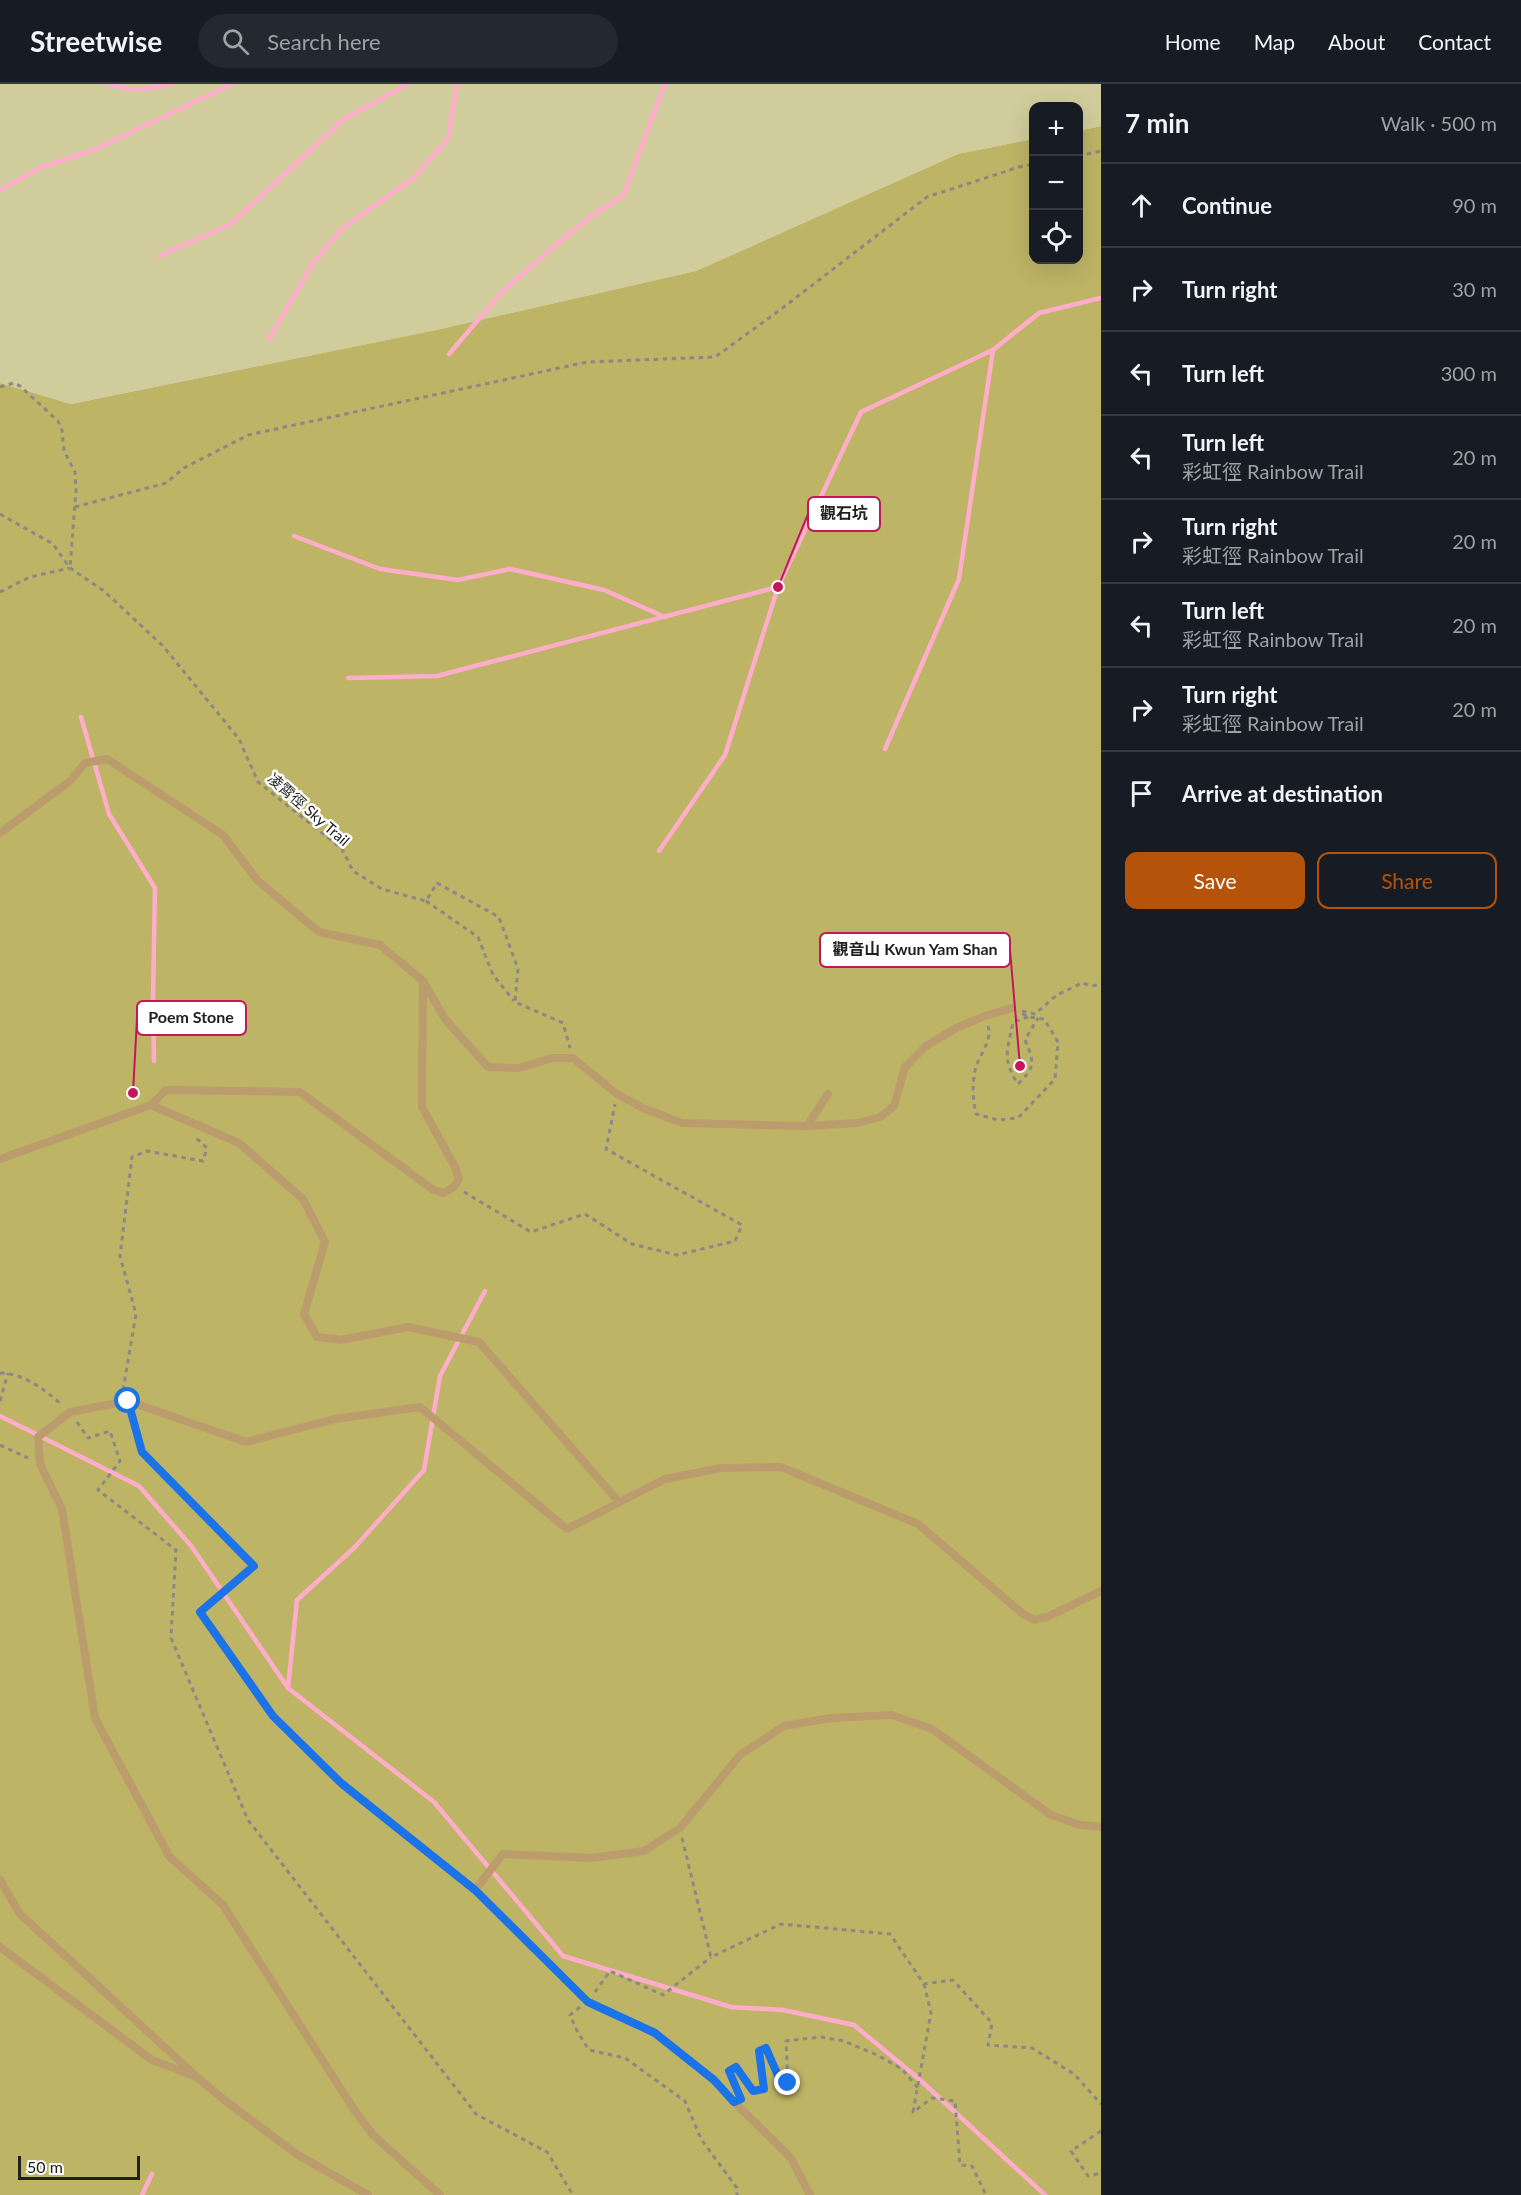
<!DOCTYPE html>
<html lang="en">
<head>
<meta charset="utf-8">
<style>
  body { margin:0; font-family:Lato,"Noto Sans TC",sans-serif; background:#242831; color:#f1f3f6 }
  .controls { position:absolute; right:18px; top:18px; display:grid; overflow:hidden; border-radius:12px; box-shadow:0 6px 24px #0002 }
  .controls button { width:54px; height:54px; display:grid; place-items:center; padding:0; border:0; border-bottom:2px solid #363941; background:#171b24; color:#f1f3f6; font:30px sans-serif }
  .scale { position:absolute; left:18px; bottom:15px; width:122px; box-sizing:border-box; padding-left:6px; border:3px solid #22201f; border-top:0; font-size:16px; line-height:21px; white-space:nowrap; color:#22201f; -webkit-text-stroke:4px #fff; paint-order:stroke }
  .stop { position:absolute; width:18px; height:18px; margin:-14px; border:4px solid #1a73e8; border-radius:50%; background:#fff }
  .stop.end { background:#1a73e8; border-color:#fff; box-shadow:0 2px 6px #0008 }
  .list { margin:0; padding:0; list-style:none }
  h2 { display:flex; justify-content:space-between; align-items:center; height:78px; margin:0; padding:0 24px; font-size:26px }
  h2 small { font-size:20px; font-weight:400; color:#9ea1a6 }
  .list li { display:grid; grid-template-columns:39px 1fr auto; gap:18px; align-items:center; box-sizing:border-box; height:84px; padding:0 24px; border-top:2px solid #363941 }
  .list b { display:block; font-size:22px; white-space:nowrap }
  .list p { margin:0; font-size:20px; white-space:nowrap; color:#9ea1a6 }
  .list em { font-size:20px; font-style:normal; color:#9ea1a6 }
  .actions { display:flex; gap:12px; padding:18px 24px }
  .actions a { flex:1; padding:14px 0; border:2px solid #b45309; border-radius:12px; text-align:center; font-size:21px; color:#b45309 }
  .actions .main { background:#b45309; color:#fff }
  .icon { flex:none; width:33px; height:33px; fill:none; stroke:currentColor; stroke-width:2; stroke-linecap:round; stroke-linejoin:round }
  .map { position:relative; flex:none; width:1101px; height:2111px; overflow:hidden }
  header { display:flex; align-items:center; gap:36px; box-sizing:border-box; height:84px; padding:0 30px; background:#171b24; border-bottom:2px solid #363941 }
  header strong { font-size:28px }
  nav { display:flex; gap:33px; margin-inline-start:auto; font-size:21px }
  .search { width:420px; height:54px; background:#242831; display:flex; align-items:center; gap:15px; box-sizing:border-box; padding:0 21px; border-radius:33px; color:#9ea1a6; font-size:22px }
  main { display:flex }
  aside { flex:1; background:#171b24 }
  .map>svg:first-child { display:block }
  .green { fill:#d1cc9b }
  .forest { fill:#bdb465 }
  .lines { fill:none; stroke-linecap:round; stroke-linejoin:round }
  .stream { stroke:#ffadca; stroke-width:4.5 }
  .path { stroke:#8d8886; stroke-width:3; stroke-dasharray:4.5 4.5; stroke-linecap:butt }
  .lane { stroke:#bb9c6d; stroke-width:8 }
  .route { stroke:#1a73e8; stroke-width:8 }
  .labels { text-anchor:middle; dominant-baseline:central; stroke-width:5; stroke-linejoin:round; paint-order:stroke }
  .street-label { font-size:15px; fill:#22201f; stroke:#fff }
  .leader { fill:none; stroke:#c2185b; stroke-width:2 }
  .callout-dot { fill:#c2185b; stroke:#fff; stroke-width:2 }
  .callout { fill:#fff; stroke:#c2185b; stroke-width:2 }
  .callout-label { font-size:16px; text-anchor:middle; font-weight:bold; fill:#22201f }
</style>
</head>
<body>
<header>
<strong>Streetwise</strong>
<div class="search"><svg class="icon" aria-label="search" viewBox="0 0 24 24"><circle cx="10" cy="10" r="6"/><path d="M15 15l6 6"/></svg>Search here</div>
<nav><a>Home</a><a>Map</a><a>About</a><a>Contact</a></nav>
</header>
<main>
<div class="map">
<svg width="1101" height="2111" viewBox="0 0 1101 2111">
  <rect width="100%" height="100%" fill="#efe8e5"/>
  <!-- green -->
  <path class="green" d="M0,0H1101V42L1079,47L1078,22H1034L1033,55L958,70L696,187L436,246L71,320L0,299Z"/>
  <!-- forest -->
  <path class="forest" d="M1101,42V2111H0V299L71,320L436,246L696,187L958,70L1033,55L1034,176H1078L1079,47Z"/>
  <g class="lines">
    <!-- stream -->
    <g class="stream">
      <path d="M108,0C133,7 144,7 169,0"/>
      <path d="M0,106L42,83L94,66L232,0"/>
      <path d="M159,172L231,140L344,35L408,0"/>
      <path d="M269,255L313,179L342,145L413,94L448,55L457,0"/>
      <path d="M449,270L502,208L551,165L593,131L623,112L665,0"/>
      <path d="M294,452L380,485L458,496L510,485L604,506L665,533"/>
      <path d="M348,594L437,592L778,503L861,328L993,266L1039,229L1101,214"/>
      <path d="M81,633L109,730L155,804L153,914L154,977"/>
      <path d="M885,665L959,495L993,266"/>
      <path d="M659,767L725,671L778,503"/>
      <path d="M0,1332L139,1402L192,1463L288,1604L434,1718L563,1872L731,1923L783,1926L854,1941L919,1995L1045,2111"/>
      <path d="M288,1604L297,1516L354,1464L424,1386L440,1292L485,1207"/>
      <path d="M142,2111L152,2090"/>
    </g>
    <!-- path -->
    <g class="path">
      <path d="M1078,72L1101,67"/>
      <path d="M0,303L14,299L20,302L58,337L62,346L64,367L75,388L76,406L70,484"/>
      <path d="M75,423L166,399L184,384L248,351L587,278L715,273L776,229L927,113L1019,83L1034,80"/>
      <path d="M0,430L53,460L70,484L104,507L163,562L239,655L258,698L342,765L353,787L382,805L426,817L437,799L499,833L518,885L515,918L563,939L570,964"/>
      <path d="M0,508L30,493L70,484"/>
      <path d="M426,817L478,853L493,891L514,917"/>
      <path d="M1022,927L1035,930L1057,911L1082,899L1092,902L1101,900"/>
      <path d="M1028,933L1013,938C1008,965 1001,975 1018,1000C1036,983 1034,977 1025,956L1038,934"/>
      <path d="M988,942C993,957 978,972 975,987C972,1000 973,1017 976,1030L998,1036L1018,1034L1055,995L1058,958L1044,935L1028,933L1021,929"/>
      <path d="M464,1108L531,1148L585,1130L632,1160L677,1171L735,1157L742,1141L606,1065L615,1020"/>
      <path d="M0,1289C23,1289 44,1305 61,1320"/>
      <path d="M123,1306L136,1230L120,1172L132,1073L147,1067L203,1077L207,1064L196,1054"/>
      <path d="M0,1317L8,1289"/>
      <path d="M77,1338L88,1354L110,1347L120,1377L98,1406L176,1466L171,1554L248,1736L476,2030L547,2068L573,2111"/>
      <path d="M0,1361L28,1374"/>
      <path d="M682,1754L711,1873L781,1840L890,1850L924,1900L953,1896L992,1939L988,1961L1032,1964L1074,1990L1101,2020"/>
      <path d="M924,1900L931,1929L913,2028L932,2014L955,2017L960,2081L972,2082L986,2111"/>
      <path d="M595,1908L610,1887L663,1911L711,1873"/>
      <path d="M580,1923L570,1931L577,1947L589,1966L625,1974L685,2017L701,2055L737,2104V2111"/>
      <path d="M735,2001L729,1987L736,1983L753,2007L764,2005L759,1967L767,1964L782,2001L788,1999L786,1957L821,1953L844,1957L877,1971L902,1985L918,2004"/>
      <path d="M1101,2047L1071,2067L1088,2092L1101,2089"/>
    </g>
    <!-- lane -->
    <g class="lane">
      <path d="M0,749L70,697L85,679L107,675L223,751L257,796L319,848L380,861L423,897"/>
      <path d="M807,1042L828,1010"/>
      <path d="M0,1075L151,1021"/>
      <path d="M128,1317L70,1328L38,1353L40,1380L62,1425L95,1634L169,1772L223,1821L355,2027L373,2051L440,2111"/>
      <path d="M619,1418L479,1258L408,1243L341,1256L317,1253L304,1230L325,1158L303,1115L239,1059L151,1021L166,1006L300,1008L432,1105L443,1109L454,1103L459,1095L455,1083L422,1023L423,897L445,935L488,983L519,984L552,974H573L617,1010L643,1024L682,1039L807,1042L858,1039L880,1033L894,1022L905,983L926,962L956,944L985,932L1012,924"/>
      <path d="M0,1796L20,1830L197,1993L152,1976L0,1863"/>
      <path d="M475,1806L503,1770L591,1774L644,1767L680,1744L740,1671L784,1642L831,1634L892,1631L932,1645L1051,1731L1080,1741L1101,1743"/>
      <path d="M197,1993L223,2015L298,2071L368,2111"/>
      <path d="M810,2111L791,2074L734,2018L714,1996L655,1949L588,1918L475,1806L341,1699L273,1632L200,1528L253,1482L142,1368L128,1317L246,1358L335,1335L420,1323L567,1445L665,1395L721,1384L781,1383L918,1440L1023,1530L1034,1536L1047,1533L1101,1507"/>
    </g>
  </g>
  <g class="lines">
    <!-- route -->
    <path class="route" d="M128,1317L142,1368L254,1482L200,1528L273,1632L341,1699L475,1806L588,1918L655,1949L714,1996L734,2018L741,2015L729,1987L736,1983L753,2007L764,2005L759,1967L766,1964L782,2001L788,1999"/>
  </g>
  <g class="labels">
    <!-- street labels -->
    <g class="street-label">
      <text transform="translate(309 725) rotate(41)">凌霄徑 Sky Trail</text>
    </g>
  </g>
  <!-- callouts -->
  <path class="leader" d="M778 503L808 430M1020 982L1010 866M133 1009L137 934"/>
  <g class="callout-dot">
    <circle cx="778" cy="503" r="6"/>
    <circle cx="1020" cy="982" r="6"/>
    <circle cx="133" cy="1009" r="6"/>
  </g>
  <g class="callout">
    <rect x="808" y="413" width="72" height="34" rx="6"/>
    <rect x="820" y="849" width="190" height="34" rx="6"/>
    <rect x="137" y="917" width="109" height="34" rx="6"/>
  </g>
  <g class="callout-label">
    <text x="844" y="435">觀石坑</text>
    <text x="915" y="871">觀音山 Kwun Yam Shan</text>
    <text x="191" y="939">Poem Stone</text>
  </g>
</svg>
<div class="controls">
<button>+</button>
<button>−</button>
<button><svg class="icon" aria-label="locate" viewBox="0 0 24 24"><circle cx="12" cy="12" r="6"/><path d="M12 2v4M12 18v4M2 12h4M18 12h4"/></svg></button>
</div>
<div class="scale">50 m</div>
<div class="stop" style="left:128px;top:1317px"></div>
<div class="stop end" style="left:788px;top:1999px"></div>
</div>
<aside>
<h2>7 min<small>Walk · 500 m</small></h2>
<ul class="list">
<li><svg class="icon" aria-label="ahead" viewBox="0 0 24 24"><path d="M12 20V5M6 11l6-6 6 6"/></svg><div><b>Continue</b></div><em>90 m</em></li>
<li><svg class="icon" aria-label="right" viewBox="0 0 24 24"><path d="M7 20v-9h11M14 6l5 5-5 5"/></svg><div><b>Turn right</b></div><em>30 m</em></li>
<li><svg class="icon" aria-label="left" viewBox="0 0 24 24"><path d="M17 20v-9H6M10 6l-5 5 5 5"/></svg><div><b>Turn left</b></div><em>300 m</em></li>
<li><svg class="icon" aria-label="left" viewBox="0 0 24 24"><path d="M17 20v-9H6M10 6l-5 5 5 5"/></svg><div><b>Turn left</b><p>彩虹徑 Rainbow Trail</p></div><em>20 m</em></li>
<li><svg class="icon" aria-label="right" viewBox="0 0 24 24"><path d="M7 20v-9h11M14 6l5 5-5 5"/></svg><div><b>Turn right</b><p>彩虹徑 Rainbow Trail</p></div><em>20 m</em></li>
<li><svg class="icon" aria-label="left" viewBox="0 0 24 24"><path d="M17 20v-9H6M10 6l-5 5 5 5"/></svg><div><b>Turn left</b><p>彩虹徑 Rainbow Trail</p></div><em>20 m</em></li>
<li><svg class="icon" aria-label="right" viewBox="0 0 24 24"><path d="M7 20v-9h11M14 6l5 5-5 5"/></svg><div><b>Turn right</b><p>彩虹徑 Rainbow Trail</p></div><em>20 m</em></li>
<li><svg class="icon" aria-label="arrive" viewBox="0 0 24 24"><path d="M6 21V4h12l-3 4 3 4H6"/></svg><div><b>Arrive at destination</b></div></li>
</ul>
<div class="actions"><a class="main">Save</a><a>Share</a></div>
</aside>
</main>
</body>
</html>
